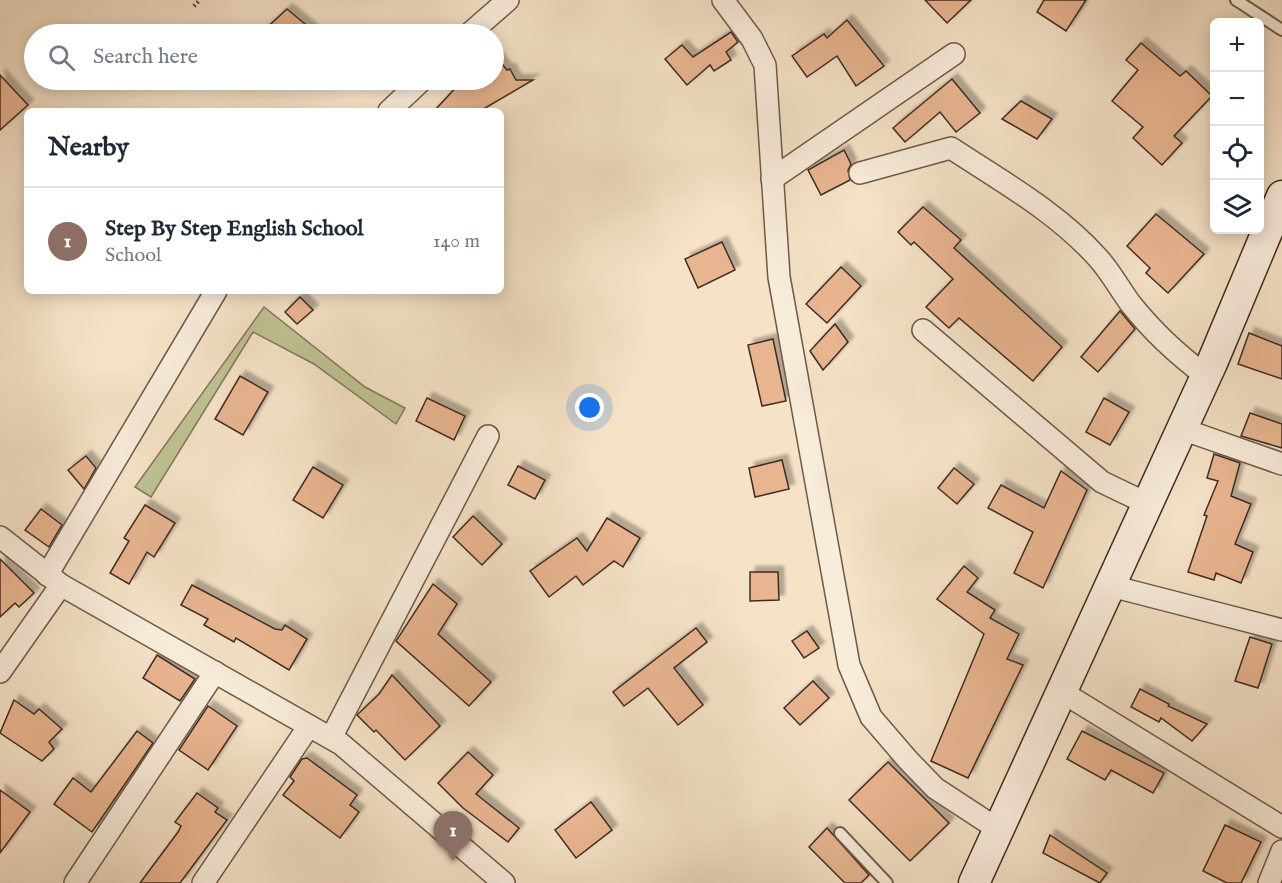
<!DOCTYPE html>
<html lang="en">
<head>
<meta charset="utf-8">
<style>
  body { margin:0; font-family:"IM FELL English",serif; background:#f6f6f7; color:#1f2937 }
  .controls { position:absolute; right:18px; top:18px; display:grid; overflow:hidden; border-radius:9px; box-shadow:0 3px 15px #0003 }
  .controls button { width:54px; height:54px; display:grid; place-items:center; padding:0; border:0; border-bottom:2px solid #e0e1e3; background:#fff; color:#1f2937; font:30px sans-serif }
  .you { position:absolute; left:590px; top:408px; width:21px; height:21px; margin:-15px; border:4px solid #fff; border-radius:50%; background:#1a73e8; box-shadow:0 0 0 9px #1a73e833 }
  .badge { display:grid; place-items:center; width:39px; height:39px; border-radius:50%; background:#1a73e8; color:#fff; font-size:20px; font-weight:700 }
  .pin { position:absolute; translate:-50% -50px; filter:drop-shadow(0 2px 3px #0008) }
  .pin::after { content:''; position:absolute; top:32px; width:21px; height:18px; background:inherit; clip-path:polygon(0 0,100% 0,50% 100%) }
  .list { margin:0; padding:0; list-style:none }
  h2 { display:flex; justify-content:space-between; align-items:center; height:78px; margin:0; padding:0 24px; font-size:26px }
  h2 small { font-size:20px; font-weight:400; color:#747a83 }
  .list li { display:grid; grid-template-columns:39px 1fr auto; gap:18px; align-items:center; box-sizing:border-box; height:108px; padding:0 24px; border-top:2px solid #e0e1e3 }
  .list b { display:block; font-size:22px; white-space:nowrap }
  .list p { margin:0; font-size:20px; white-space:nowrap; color:#747a83 }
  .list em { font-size:20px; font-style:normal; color:#747a83 }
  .icon { flex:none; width:33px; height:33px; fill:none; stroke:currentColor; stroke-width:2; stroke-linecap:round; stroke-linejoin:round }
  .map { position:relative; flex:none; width:1282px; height:883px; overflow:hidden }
  .search { position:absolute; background:#fff; box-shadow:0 3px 15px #0003; left:24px; top:24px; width:480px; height:66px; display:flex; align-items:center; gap:15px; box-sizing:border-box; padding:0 21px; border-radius:33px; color:#747a83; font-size:22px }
  .panel { position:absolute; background:#fff; box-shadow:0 3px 15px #0003; left:24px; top:108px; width:480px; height:186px; border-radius:9px }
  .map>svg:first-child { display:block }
  .green { fill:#bfc293; stroke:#80775a; stroke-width:1.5 }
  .building { fill:#e8b590; stroke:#412c21; stroke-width:1.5; filter:url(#shadow) }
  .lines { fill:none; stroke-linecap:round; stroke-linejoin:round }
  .lane-casing { stroke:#6e5a4a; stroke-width:14 }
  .street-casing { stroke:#6e5a4a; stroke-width:24 }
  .secondary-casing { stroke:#412c21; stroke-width:33 }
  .path { stroke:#412c21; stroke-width:4; stroke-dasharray:1.5 3; stroke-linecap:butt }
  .lane { stroke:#f8ecdb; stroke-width:10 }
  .street { stroke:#f8ecdb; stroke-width:21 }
  .secondary { stroke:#f8ecdb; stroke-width:30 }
</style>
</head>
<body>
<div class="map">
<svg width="1282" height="883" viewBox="0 0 1282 883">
  <defs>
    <filter id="shadow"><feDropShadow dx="5.5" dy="-5.5" stdDeviation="1.5" flood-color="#0004"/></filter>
  </defs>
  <rect width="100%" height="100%" fill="#f5e2c7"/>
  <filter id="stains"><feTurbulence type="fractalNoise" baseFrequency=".00333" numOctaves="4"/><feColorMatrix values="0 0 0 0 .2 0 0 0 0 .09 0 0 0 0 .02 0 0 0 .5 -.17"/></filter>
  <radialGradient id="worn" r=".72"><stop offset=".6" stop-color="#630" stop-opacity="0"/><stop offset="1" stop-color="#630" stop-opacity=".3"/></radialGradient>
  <!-- green -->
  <path class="green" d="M264,307L365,387L405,408L396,424L314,364L253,332L151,497L135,487Z"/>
  <!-- building -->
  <g class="building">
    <path d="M925,0H971L947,23Z"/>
    <path d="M1044,0H1086L1066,31L1037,12Z"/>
    <path d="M287,9L317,34H260Z"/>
    <path d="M847,20L884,66L856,86L837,56L807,77L792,56L824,34L827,38Z"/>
    <path d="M731,32L738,42L726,52L731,60L714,71L710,65L687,85L665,59L682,45L693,57Z"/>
    <path d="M1141,43L1180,76L1186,71L1212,96L1174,136L1182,143L1162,165L1133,138L1143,127L1112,101L1138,70L1126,60Z"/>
    <path d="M494,54L507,70L510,69L516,80H533L480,111H434L463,80H494Z"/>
    <path d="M0,75L28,105L0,130Z"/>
    <path d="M952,79L980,113L956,132L940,112L905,142L893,128Z"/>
    <path d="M1021,101L1052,119L1037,139L1002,119Z"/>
    <path d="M844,150L851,164L848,170L850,180L821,195L808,170Z"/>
    <path d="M923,207L961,240L954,248L1062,347L1033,381L959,318L949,328L926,307L953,279L914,242L911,245L898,232Z"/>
    <path d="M1156,214L1204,254L1168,293L1146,273L1150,268L1127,246Z"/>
    <path d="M722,242L735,270L698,288L685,259Z"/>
    <path d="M841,267L861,286L827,323L806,304Z"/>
    <path d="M300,297L313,310L297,324L285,312Z"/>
    <path d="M1120,311L1135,329L1098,372L1081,357Z"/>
    <path d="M835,324L848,342L823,370L810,351Z"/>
    <path d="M1249,333L1282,346V379L1238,364Z"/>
    <path d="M773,339L786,401L762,406L748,345Z"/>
    <path d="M240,376L268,392L243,435L215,419Z"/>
    <path d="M427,398L465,416L454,440L416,421Z"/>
    <path d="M1104,398L1129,412L1110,445L1086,432Z"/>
    <path d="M1250,413L1282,424V448L1241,436Z"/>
    <path d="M1214,454L1240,463L1231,496L1251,504L1235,544L1253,552L1241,583L1216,573L1214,580L1188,572L1207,516L1204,515L1218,481L1207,478Z"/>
    <path d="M86,456L96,468L84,489L68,470Z"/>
    <path d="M782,460L789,489L755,497L749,468Z"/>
    <path d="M518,466L545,480L535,499L508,485Z"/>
    <path d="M313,467L343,485L323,518L293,500Z"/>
    <path d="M954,468L974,484L957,504L938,488Z"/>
    <path d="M1061,471L1087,490L1043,588L1014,573L1033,532L988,508L1001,485L1044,508Z"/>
    <path d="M145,505L175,523L154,557L147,552L129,584L110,573L129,541L124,538Z"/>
    <path d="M41,509L62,525L49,547L25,530Z"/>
    <path d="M473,516L502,544L482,565L453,537Z"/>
    <path d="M607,518L640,538L623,567L614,561L583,585L576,576L549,597L530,571L577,538L587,551Z"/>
    <path d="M0,559L34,593L19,607L15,603L0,617Z"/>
    <path d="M964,566L978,578L967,592L995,610L990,618L1019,634L1007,659L1023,665L968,778L931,761L984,634L937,599Z"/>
    <path d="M750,572H778L779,600L750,601Z"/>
    <path d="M433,584L457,604L438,634L491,682L469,706L396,641Z"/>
    <path d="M192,585L275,629L282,630L285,625L307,639L289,670L236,638L234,642L204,625L208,619L181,605Z"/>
    <path d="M696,628L707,642L674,668L703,705L678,725L648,688L624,706L613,692Z"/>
    <path d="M807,631L819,648L804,658L792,641Z"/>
    <path d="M1250,637L1272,644L1258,688L1235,681Z"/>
    <path d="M157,655L195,679L180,701L143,678Z"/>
    <path d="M392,675L440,726L405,760L376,730L374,732L357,715L379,694Z"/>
    <path d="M813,681L829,698L800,725L784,708Z"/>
    <path d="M1140,689L1169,704L1168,706L1207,724L1192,741L1161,718L1159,722L1131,707Z"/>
    <path d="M14,700L34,714L39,709L62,729L49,742L54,749L42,761L0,733Z"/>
    <path d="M208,706L237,726L208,770L179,750Z"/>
    <path d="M137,731L153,743L92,832L54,804L73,778L91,792Z"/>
    <path d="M1082,731L1164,773L1153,793L1111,770L1105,780L1067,759Z"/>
    <path d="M468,752L493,775L476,794L519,828L508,842L463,808L438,783Z"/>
    <path d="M307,758L357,795L350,805L359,812L340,838L283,795L294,781L290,777L302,759Z"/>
    <path d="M888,762L949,823L910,861L849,800Z"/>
    <path d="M0,790L30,812L0,853Z"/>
    <path d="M197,793L218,808L215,812L227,820L180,883H140L178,832L181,826L175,822Z"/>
    <path d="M591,802L612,830L576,858L555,830Z"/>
    <path d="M1225,825L1261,842L1241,883H1227L1203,871Z"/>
    <path d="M827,828L869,875L861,883H845L809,847Z"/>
    <path d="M1050,835L1107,873L1100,883L1043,853Z"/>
  </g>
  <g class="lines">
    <!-- lane casing -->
    <g class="lane-casing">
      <g id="lane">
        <path d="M1236,0L1282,30"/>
        <path d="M840,833L887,883"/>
      </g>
    </g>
    <!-- street casing -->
    <g class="street-casing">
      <g id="street">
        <path d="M723,0L752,39L765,65L779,277L849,665L871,717L908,760L935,788L996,828"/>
        <path d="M469,34L508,0"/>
        <path d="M389,111L422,80"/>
        <path d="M860,173L951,148C1001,181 1057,212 1098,258C1110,271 1119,288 1130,303C1152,331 1178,355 1206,376"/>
        <path d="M772,179L954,54"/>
        <path d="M923,330L1102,482L1148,504"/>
        <path d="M1182,429L1282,464"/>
        <path d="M0,537L61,585L341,744L504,883"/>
        <path d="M47,575L216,291"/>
        <path d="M1111,586L1282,630"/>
        <path d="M0,672L61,585"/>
        <path d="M1062,692L1282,827"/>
        <path d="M331,738L488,436"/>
        <path d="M75,883L215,672"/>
        <path d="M203,883L309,726"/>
        <path d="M1269,883L1282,851"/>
      </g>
    </g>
    <!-- secondary casing -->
    <g class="secondary-casing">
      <path id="secondary" d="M974,883L1212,363L1282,196"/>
    </g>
    <!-- path -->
    <path class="path" d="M194,6L200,0"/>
    <!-- lane -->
    <use href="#lane" class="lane"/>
    <!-- street -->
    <use href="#street" class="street"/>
    <!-- secondary -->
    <use href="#secondary" class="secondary"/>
  </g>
  <rect width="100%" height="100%" filter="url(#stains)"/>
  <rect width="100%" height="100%" fill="url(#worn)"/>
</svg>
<div class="controls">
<button>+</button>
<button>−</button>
<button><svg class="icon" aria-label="locate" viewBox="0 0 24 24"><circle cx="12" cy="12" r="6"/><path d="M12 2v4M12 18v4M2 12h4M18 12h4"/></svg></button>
<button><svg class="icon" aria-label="layers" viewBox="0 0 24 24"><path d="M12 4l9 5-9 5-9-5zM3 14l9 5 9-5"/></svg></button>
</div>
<div class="you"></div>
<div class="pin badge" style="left:453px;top:861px;background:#8d6e63">1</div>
<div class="search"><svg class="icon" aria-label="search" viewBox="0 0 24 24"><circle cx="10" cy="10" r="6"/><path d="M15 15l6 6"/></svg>Search here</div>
<section class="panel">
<h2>Nearby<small></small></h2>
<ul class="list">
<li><span class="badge" style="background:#8d6e63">1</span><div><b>Step By Step English School</b><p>School</p></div><em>140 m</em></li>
</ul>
</section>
</div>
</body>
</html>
